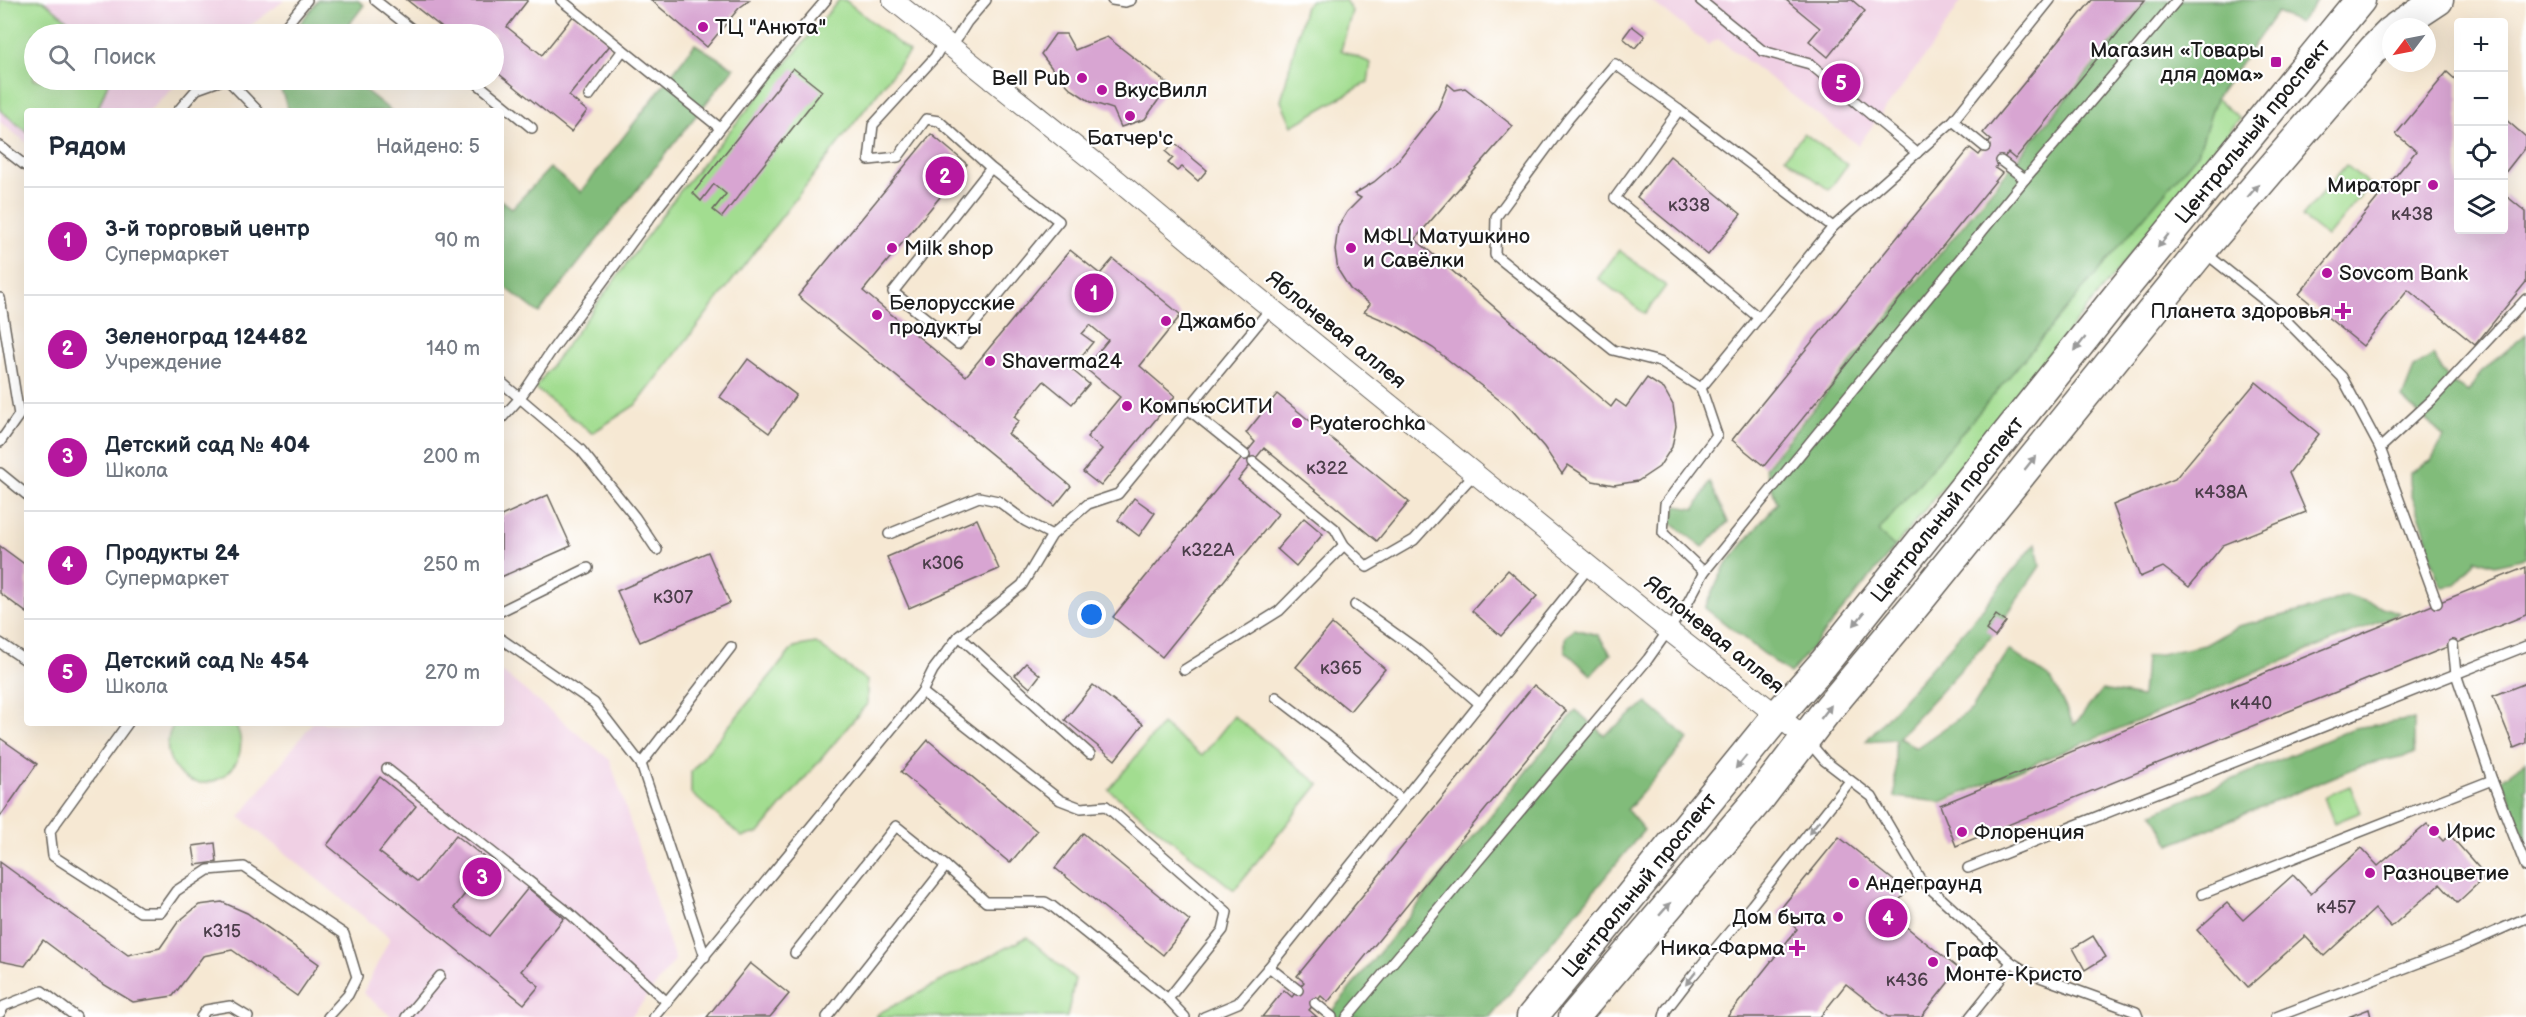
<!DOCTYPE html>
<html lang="ru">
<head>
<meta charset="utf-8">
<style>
  body { margin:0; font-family:"Balsamiq Sans",sans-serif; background:#f2f2f3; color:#1f2937 }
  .controls { position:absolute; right:18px; top:18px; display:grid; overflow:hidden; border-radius:6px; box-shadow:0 6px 24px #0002 }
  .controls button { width:54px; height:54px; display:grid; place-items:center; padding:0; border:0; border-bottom:2px solid #e0e1e3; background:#fff; color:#1f2937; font:30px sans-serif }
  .compass { position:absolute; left:2382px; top:18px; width:54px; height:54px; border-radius:50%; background:#fff; box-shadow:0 6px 24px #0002; rotate:238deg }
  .you { position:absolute; left:1092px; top:615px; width:21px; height:21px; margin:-15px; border:4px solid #fff; border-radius:50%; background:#1a73e8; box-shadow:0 0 0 9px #1a73e833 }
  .badge { display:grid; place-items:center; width:39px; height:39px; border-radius:50%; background:#b5179e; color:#fff; font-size:20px; font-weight:700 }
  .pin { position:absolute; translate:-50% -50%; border:3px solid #fff; box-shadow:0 2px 6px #0006 }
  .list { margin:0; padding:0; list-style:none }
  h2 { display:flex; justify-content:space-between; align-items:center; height:78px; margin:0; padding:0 24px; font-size:26px }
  h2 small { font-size:20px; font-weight:400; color:#747a83 }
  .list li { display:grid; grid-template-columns:39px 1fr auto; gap:18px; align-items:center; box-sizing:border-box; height:108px; padding:0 24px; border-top:2px solid #e0e1e3 }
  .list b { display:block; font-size:22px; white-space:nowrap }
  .list p { margin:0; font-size:20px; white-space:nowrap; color:#747a83 }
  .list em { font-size:20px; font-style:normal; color:#747a83 }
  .icon { flex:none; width:33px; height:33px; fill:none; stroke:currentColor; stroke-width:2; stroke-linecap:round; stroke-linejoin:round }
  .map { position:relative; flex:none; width:2526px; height:1017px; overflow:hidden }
  .search { position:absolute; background:#fff; box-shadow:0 6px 24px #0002; left:24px; top:24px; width:480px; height:66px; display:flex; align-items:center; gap:15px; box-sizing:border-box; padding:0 21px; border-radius:33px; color:#747a83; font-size:22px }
  .panel { position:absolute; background:#fff; box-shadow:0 6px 24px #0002; left:24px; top:108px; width:480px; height:618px; border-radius:6px }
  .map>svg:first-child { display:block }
  .built { fill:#f0d0e4 }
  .green { fill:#a2dd90; stroke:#5f7c56; stroke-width:1.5 }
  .forest { fill:#81bc7a; stroke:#4e6c4b; stroke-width:1.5 }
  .building { fill:#d8a5d2 }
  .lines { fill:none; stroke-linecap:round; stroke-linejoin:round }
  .lane-casing { stroke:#68635c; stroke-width:12 }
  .street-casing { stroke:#68635c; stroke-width:22 }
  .primary-casing { stroke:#68635c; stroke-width:33 }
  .lane { stroke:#fff; stroke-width:9 }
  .street { stroke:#fff; stroke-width:20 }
  .primary { stroke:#fff; stroke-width:30 }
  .oneway { fill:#999 }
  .poi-dot { fill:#b5179e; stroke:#fff; stroke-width:2 }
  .labels { text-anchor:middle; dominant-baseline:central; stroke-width:4.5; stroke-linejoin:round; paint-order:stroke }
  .number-label { font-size:18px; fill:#4b3e4a }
  .poi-label { font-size:21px; fill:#1c1c1c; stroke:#fff; text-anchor:start }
  .street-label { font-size:21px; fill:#1c1c1c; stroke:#fff }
</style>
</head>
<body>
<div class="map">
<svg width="2526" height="1017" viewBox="0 0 2526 1017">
  <rect width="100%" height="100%" fill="#fff"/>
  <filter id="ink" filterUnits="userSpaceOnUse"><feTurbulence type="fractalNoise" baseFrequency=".0167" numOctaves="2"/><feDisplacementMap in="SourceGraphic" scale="12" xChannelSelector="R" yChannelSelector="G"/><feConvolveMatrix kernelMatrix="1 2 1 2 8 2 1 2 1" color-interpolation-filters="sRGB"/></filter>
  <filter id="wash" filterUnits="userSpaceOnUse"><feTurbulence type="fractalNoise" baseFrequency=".008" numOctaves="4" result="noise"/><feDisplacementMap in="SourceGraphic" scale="24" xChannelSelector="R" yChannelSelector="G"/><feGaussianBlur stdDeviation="1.35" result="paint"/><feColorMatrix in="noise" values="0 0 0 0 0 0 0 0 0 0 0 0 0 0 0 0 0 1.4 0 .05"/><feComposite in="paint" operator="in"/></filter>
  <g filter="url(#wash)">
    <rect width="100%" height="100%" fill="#f6e8d3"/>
    <!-- built -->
    <g class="built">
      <path d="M0,0H285L239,34H34V80H182L149,111H27V143L0,122Z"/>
      <path d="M1650,0H1962L1931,48L1858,145L1718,39L1708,45Z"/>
      <path d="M501,671L610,760L675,960L631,1017H392L363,993L390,938L240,817L312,723H501Z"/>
    </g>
    <!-- green -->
    <g class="green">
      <path d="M0,0H43L85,34H34V80H108V83L97,111H27V132L0,110Z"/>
      <path d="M839,0H845L909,52L637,404L592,433L535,388L683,187Z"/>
      <path d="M1311,0H1345L1352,11L1341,50L1371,63L1368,82L1292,126L1281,101L1305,6Z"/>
      <path d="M2216,98L2240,118L1895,547L1877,532L2198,153Z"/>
      <path d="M1804,133L1847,165L1829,190L1785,157Z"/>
      <path d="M2346,165L2370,185L2327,237L2302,217Z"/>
      <path d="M1619,250L1666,286L1645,314L1598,278Z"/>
      <path d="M816,643L867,681V704L759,833L742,837L691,793V772L794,647Z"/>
      <path d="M1234,716L1319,784L1234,890L1109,790L1162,724L1202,756Z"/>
      <path d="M174,723H235C260,771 194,807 172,763C165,750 167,736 174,723Z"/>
      <path d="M2350,786L2361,812L2334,823L2324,797Z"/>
      <path d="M1027,937L1075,979L1067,1017H876L879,1013Z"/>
    </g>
    <!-- forest -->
    <g class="forest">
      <path d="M318,0H357L364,5L342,34H292Z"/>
      <path d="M2147,0H2318L2299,23L2277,12L2216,98L2198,153L1878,532L1895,547L1790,674L1705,608L1725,566L1777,503L1765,468Z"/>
      <path d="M695,44L734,68L539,313L501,284V200L512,208L550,168L581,192Z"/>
      <path d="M277,80H352L391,111H289Z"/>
      <path d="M2526,334V558L2494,565L2476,559L2456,585L2442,587C2431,567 2429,547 2423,525C2416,502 2409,498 2410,472L2431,461L2444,437L2402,398L2414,368L2433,355L2449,381L2468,392L2481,372Z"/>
      <path d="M1710,482L1728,522L1703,547L1671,523L1677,506L1695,509Z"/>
      <path d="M2036,543L2040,566L1993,635L1898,737L1916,748L1972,709L2009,650L2052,680L2074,725L2102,690L2142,697L2145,657L2205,645L2238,626L2314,608L2347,595L2400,613L1941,802L1895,797V739L1866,741L1970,624Z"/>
      <path d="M1574,629L1598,635L1611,654L1591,675L1565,651V637Z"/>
      <path d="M1647,703L1689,739L1627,810L1644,830L1490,1017H1327L1576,710L1604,735Z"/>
      <path d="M2414,719V754L2360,766L2170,845L2153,813L2354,728Z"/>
      <path d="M2526,761V789L2524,790L2526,795V843L2502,779Z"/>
    </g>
    <g id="blocks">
      <!-- building -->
      <g class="building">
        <path d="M407,0H528L507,27L542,55L574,15L611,44L569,96L587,111L571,132L494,70V34H450Z"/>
        <path d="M651,0H750L739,8L707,47Z"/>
        <path d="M1786,0H1852L1865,11L1828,57L1809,41L1820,28Z"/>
        <path d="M2092,0H2145L2015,159L2008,153L2001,161L1995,168L2002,173L1764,466L1732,440L1970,148L1979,155L1991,140L1983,133Z"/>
        <path d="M1632,26L1645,36L1635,48L1623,38Z"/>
        <path d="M1055,34H1066L1075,50L1107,37L1169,85L1145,119L1121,127L1113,109L1091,102L1071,89L1054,71L1041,54Z"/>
        <path d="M793,68L822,91L722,217L713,210L726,194L714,184L701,201L693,193Z"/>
        <path d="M2447,72L2458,82V230H2504V194L2526,212V282L2475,345L2408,290L2363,346L2299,294L2416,151L2396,134Z"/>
        <path d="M1448,84L1455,90L1465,88L1513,126L1415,239L1611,407L1616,400L1626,407L1647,378L1664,389L1673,405L1676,426L1672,447L1659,467L1638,481L1614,485L1593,481L1568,465L1562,474L1544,447L1512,410L1433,348L1397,326L1364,312L1370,304L1350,289L1338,270L1335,250L1338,227L1347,212L1361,198L1354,194L1374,182L1395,164L1437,111Z"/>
        <path d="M2504,118L2526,137V146L2504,174Z"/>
        <path d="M931,134L967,164L863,291L966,376L1070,250L1100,274L1113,259L1181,315L1140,366L1175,396L1101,486L1083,472L1102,449L1087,437L1120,397L1085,368L1108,340L1090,325L1082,334L1093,342L1071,369L1089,384L1072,404L1044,381L1014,417L1019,421L1008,434L1071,486L1055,506L798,296Z"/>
        <path d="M1174,143L1207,170L1198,181L1182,167L1177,171L1168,163L1173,158L1166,152Z"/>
        <path d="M1670,156L1741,214L1708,255L1637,197Z"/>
        <path d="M748,359L796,395L769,433L720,397Z"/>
        <path d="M2256,382L2319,434L2289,473L2306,512L2223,545L2189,587L2163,567L2140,577L2113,505L2175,479Z"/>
        <path d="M1277,394L1409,502L1377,541L1264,448L1238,480L1278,514L1162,657L1113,617L1255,442L1246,433Z"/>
        <path d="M548,495L571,546L501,577V516Z"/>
        <path d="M1134,498L1155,513L1139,536L1118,520Z"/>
        <path d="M1304,518L1323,534L1296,566L1277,549Z"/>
        <path d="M977,519L999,569L909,608L887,557Z"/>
        <path d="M0,546L27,566V613L0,593Z"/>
        <path d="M708,552L730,603L640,642L617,591Z"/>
        <path d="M2526,567V615L1956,846L1940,805Z"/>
        <path d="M1508,570L1537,596L1501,636L1472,611Z"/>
        <path d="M1996,615L2006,622L1995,637L1986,630Z"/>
        <path d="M1332,624L1385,669L1350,711L1296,667Z"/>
        <path d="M1026,663L1040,675L1030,688L1015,675Z"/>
        <path d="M2526,683V743L2514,748L2493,696Z"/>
        <path d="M1093,685L1143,724L1115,760L1065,720Z"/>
        <path d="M1534,685L1566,711L1328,1002L1321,996L1309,1010L1317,1017H1262L1284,990L1292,997L1304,982L1297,976Z"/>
        <path d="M0,738L37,764L0,817Z"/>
        <path d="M928,740L1037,831L1010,863L901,772Z"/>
        <path d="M380,777L416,806L379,852L418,882L456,835L490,862L454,908L489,936L528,888L564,918L521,971L539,986L524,1004L327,845Z"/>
        <path d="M2427,824L2443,841L2450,835L2486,876L2457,903L2440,884L2391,927L2375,909L2324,956L2305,936L2248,987L2197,930L2227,903L2243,920L2293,875L2311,894L2361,848L2378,866Z"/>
        <path d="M1083,833L1190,921L1163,955L1055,868Z"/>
        <path d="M1839,837L1907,891L1889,913L1959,969L1921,1017H1888L1846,984L1820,1017H1727L1797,929L1777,913Z"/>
        <path d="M215,843L217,862L196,865L193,846Z"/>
        <path d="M0,862L128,955L160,948L178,922L199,905L222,902L247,913L319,964L297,996L232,950L203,956L173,996L133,1002L98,981L43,940L25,966L0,961Z"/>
        <path d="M2093,936L2106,957L2085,970L2073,948Z"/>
        <path d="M750,963L789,994L770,1017H707Z"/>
        <path d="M2369,1009L2371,1017H2348Z"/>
      </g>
    </g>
  </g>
  <g filter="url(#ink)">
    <use href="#blocks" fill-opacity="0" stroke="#68635c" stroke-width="1.5"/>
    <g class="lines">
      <!-- lane casing -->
      <g class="lane-casing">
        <g id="lane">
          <path d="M375,0L418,34"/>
          <path d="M561,0L720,128"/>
          <path d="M1112,0L1125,2L1131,0"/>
          <path d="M1700,0L1763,51L1810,64L1917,153"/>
          <path d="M279,34L307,0"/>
          <path d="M944,41L935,57L873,125L869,160L898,157L926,119L939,121L991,168L1059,221L958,344L893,292L991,168"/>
          <path d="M952,46L967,22L986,0"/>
          <path d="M228,80L258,111"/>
          <path d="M473,80L532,128"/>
          <path d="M589,96L623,50"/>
          <path d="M1679,110L1615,64L1569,118L1496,217L1495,255L1613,350L1660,362L1701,388L1717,435L1665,504L1663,533L1704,572"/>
          <path d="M178,111L197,89L222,80"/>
          <path d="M1953,121L1985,147"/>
          <path d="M0,146L27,167"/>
          <path d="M2001,161L2025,179"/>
          <path d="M2204,252L2273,307L2342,377L2380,448L2437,603"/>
          <path d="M0,298L19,415L0,442"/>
          <path d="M1759,318L1615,198L1679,110L1833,227"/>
          <path d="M501,382L581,450L635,517L657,550"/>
          <path d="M1701,388L1833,227L1953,121L2050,0"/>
          <path d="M1188,409L1245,455"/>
          <path d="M501,419L520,398L550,353L655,211L768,68L826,0"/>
          <path d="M2380,448L2432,400L2526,299"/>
          <path d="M1253,462L1335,529L1344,545L1367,567L1414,540L1475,473"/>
          <path d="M0,473L27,495"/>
          <path d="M889,534L979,497L998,501L1025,521L1052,535"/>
          <path d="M1355,605L1415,648L1480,704"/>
          <path d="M501,611L588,568"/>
          <path d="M959,636L1090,754"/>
          <path d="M501,639L594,703L641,764L705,957"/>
          <path d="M0,643L27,661"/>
          <path d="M2453,645L2456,674L2492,780L2526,867"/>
          <path d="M1184,670L1279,611L1344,545"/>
          <path d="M922,692L1060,800L1081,808L1106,806L1227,912L1223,930L1168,999"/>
          <path d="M1276,697L1336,743L1402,800"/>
          <path d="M128,723L50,831L53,856L140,912H161L176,891L208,870L244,867L344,934L357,977L348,995L328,1017"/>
          <path d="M1808,741L1825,761L1872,797L1920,879L2011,962L2029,973L2136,1012L2138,1017"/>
          <path d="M641,764L731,647"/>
          <path d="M387,769L569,913L667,1002"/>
          <path d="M1968,868L2526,646"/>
          <path d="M2202,894L2492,780"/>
          <path d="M795,953L896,826L946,866L986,902H1045L1052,906L1168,999L1185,1017"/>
          <path d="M1269,967L1298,990"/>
          <path d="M1315,1003L1332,1017"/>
          <path d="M0,1013L4,1006L42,991L76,1017"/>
          <path d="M201,1017L206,1010L230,1006L248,1017"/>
          <path d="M406,1017L440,976"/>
          <path d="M654,1017L922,692L933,670L959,636L1022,585L1052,535L1088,504L1118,494L1271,308"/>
          <path d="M827,1017L946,866"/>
          <path d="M1204,1017L1238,1003L1269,967L1590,566"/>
          <path d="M1347,1017L1648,659L1687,604L1704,572L2025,179L2177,0"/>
          <path d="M1664,1017L1666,1010L1689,980L1752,905L1850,781"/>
          <path d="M1970,1017L1999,981L2011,962"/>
          <path d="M2276,1017L2463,946L2526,918"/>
        </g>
      </g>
      <!-- street casing -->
      <g class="street-casing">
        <path id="street" d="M893,0L1117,180L1240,283L1668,630L1807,739"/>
      </g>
      <!-- primary casing -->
      <g class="primary-casing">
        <g id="primary">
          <path d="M2397,27L2438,0"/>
          <path id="s1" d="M1532,1017L1777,716L1824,663L2116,298L2360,0"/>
          <path d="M1574,1017L1762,795L1824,714L1920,599L2201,251L2374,49L2391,32"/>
        </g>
      </g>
      <!-- lane -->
      <use href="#lane" class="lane"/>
      <!-- street -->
      <use href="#street" class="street"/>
      <!-- primary -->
      <use href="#primary" class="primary"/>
    </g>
    <!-- one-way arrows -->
    <defs><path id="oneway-solid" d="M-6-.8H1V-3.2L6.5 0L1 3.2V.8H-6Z" transform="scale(1.5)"/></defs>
    <g class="oneway">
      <use href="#oneway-solid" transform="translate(2253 191) rotate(-49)"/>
      <use href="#oneway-solid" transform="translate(2163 241) rotate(129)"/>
      <use href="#oneway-solid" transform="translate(2080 344) rotate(128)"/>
      <use href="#oneway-solid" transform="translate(2030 463) rotate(-51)"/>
      <use href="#oneway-solid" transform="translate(1859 619) rotate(129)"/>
      <use href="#oneway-solid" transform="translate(1826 712) rotate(-52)"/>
      <use href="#oneway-solid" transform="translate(1741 762) rotate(130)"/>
      <use href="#oneway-solid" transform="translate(1814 827) rotate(128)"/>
      <use href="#oneway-solid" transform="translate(1665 909) rotate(-49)"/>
      <use href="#oneway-solid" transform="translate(1691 978) rotate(128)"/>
    </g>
  </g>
  <!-- markers -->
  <g class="poi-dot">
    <circle cx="703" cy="27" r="6"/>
    <rect x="2270" y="56" width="12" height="12" rx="3"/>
    <circle cx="1082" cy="78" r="6"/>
    <circle cx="1102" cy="90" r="6"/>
    <circle cx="1130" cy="116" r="6"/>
    <circle cx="2433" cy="185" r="6"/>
    <circle cx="892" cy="248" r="6"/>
    <circle cx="1351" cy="248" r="6"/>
    <circle cx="2327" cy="273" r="6"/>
    <path d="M2340 302h6v6h6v6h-6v6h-6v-6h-6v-6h6z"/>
    <circle cx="877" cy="315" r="6"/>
    <circle cx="1166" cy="321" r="6"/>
    <circle cx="990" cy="361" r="6"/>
    <circle cx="1127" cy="406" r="6"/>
    <circle cx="1297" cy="423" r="6"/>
    <circle cx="2434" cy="831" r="6"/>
    <circle cx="1962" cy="832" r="6"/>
    <circle cx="2370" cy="873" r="6"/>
    <circle cx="1854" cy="883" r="6"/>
    <circle cx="1838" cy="917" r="6"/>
    <path d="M1794 939h6v6h6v6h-6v6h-6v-6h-6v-6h6z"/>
    <circle cx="1933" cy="962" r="6"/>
  </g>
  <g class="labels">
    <!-- number labels -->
    <g class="number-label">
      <text x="1689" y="205">к338</text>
      <text x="2412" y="214">к438</text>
      <text x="1327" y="468">к322</text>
      <text x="2221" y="492">к438А</text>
      <text x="1208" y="550">к322А</text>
      <text x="943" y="563">к306</text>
      <text x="673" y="597">к307</text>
      <text x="1341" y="668">к365</text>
      <text x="2251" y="703">к440</text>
      <text x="2336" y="907">к457</text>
      <text x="222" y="931">к315</text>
      <text x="1907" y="980">к436</text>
    </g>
    <!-- poi labels -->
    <g class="poi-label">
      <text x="715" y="27">ТЦ "Анюта"</text>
      <text x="2264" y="50" text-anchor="end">Магазин «Товары<tspan x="2264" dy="24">для дома»</tspan></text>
      <text x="1070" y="78" text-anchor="end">Bell Pub</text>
      <text x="1114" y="90">ВкусВилл</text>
      <text x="1130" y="138" text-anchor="middle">Батчер'с</text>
      <text x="2421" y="185" text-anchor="end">Мираторг</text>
      <text x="1363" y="236">МФЦ Матушкино<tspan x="1363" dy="24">и Савёлки</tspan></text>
      <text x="904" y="248">Milk shop</text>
      <text x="2339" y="273">Sovcom Bank</text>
      <text x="889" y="303">Белорусские<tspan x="889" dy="24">продукты</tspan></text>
      <text x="2331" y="311" text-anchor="end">Планета здоровья</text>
      <text x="1178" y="321">Джамбо</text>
      <text x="1002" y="361">Shaverma24</text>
      <text x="1139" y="406">КомпьюСИТИ</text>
      <text x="1309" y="423">Pyaterochka</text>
      <text x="2446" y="831">Ирис</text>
      <text x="1974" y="832">Флоренция</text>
      <text x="2382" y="873">Разноцветие</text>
      <text x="1866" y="883">Андеграунд</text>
      <text x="1826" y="917" text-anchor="end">Дом быта</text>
      <text x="1785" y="948" text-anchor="end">Ника-Фарма</text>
      <text x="1945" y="950">Граф<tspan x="1945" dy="24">Монте-Кристо</tspan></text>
    </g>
    <!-- street labels -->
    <g class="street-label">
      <text stroke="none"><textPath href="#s1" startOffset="1142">Центральный проспект</textPath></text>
      <text transform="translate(1336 330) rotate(39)">Яблоневая аллея</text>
      <text stroke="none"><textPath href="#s1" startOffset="656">Центральный проспект</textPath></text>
      <text transform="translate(1714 635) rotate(39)">Яблоневая аллея</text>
      <text stroke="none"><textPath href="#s1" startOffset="170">Центральный проспект</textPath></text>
    </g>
  </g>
</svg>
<div class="controls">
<button>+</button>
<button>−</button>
<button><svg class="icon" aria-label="locate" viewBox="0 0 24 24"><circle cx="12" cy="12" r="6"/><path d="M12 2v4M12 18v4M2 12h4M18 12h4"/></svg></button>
<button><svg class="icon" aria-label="layers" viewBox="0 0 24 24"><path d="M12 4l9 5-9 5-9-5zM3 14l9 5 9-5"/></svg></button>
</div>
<svg class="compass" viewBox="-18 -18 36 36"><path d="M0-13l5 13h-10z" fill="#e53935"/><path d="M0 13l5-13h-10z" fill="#747a83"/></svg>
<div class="you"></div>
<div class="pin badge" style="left:1094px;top:293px">1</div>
<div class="pin badge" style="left:945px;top:176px">2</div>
<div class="pin badge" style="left:482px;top:877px">3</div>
<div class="pin badge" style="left:1888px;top:918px">4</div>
<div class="pin badge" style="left:1841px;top:83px">5</div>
<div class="search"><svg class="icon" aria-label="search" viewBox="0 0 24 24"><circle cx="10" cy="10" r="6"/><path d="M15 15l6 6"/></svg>Поиск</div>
<section class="panel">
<h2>Рядом<small>Найдено: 5</small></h2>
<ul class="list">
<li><span class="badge">1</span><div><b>3-й торговый центр</b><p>Супермаркет</p></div><em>90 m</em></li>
<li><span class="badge">2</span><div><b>Зеленоград 124482</b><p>Учреждение</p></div><em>140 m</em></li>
<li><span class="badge">3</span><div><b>Детский сад № 404</b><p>Школа</p></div><em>200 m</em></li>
<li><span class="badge">4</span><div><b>Продукты 24</b><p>Супермаркет</p></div><em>250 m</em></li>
<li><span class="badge">5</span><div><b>Детский сад № 454</b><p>Школа</p></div><em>270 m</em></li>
</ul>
</section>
</div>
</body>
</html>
